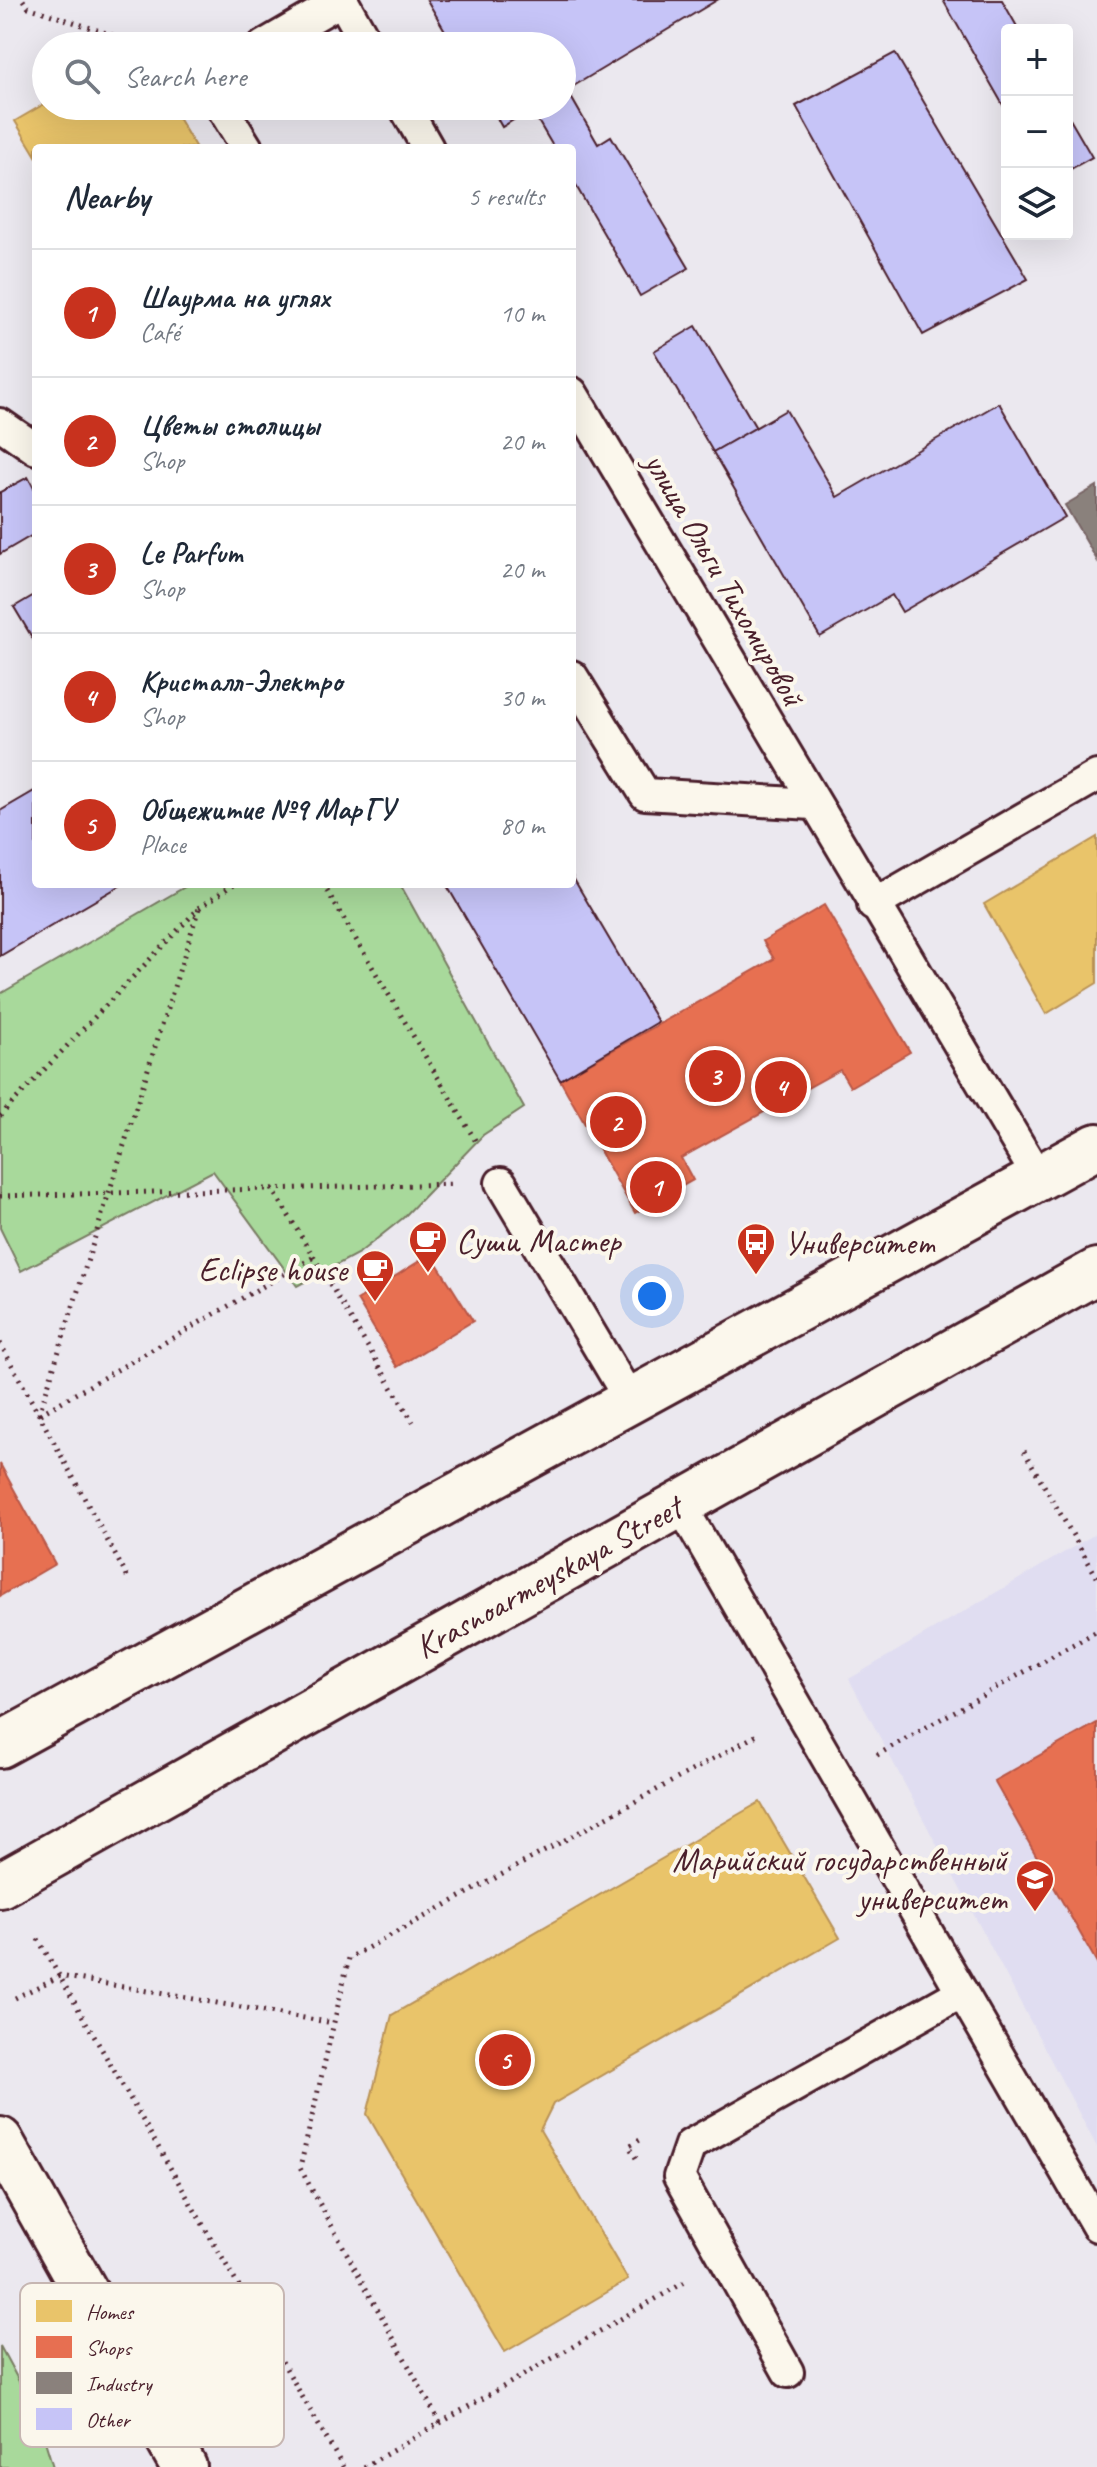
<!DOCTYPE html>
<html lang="en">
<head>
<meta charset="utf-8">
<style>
  body { margin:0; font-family:Caveat,sans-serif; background:#f2f2f3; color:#1f2937 }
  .controls { position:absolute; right:24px; top:24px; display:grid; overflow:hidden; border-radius:8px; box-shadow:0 8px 32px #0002 }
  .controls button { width:72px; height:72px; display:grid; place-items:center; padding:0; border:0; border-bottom:2px solid #e0e1e3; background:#fff; color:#1f2937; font:40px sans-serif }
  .you { position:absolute; left:652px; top:1296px; width:28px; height:28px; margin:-20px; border:6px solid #fff; border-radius:50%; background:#1a73e8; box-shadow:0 0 0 12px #1a73e833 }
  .badge { display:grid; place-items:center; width:52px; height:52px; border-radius:50%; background:#c8321e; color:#fff; font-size:26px; font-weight:700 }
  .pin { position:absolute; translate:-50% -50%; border:4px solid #fff; box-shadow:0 2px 8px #0006 }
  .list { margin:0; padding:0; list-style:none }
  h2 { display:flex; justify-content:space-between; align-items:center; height:104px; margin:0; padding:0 32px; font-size:34px }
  h2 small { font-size:26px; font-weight:400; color:#747a83 }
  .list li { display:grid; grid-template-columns:52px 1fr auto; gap:24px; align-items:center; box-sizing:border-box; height:128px; padding:0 32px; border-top:2px solid #e0e1e3 }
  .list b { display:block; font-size:30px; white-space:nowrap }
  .list p { margin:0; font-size:26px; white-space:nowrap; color:#747a83 }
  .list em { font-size:26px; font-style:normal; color:#747a83 }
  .icon { flex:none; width:44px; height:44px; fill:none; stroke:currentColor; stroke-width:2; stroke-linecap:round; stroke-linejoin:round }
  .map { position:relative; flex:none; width:1097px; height:2467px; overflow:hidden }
  .search { position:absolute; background:#fff; box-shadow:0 8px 32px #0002; left:32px; top:32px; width:544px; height:88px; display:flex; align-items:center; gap:20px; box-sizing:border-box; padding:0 28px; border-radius:44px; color:#747a83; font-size:30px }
  .panel { position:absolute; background:#fff; box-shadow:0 8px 32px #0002; left:32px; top:144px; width:544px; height:744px; border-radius:8px }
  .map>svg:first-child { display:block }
  .built { fill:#e0ddf1 }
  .green { fill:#a8d99b; stroke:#797c63; stroke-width:2 }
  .homes { fill:#e9c46a; stroke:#b99257; stroke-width:2 }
  .shops { fill:#e76f51; stroke:#b85746; stroke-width:2 }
  .industry { fill:#8a817c; stroke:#776464; stroke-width:2 }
  .building { fill:#c6c4f7; stroke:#4a1f2b; stroke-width:2 }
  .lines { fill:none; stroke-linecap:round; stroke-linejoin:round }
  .service-casing { stroke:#4a1f2b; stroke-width:36 }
  .primary-casing { stroke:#4a1f2b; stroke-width:50 }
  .path { stroke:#4a1f2b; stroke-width:5; stroke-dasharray:2 6; stroke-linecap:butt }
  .service { stroke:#fbf7ec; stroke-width:30 }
  .primary { stroke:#fbf7ec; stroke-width:44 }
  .labels { text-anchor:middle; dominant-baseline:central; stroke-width:8; stroke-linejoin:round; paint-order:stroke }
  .street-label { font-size:34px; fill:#4a1f2b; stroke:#fbf7ec }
  .poi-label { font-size:34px; fill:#4a1f2b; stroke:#fbf7ec; text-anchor:start }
  .key { fill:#fbf7ec; stroke:#c6b6b2; stroke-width:2 }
  .key-label { font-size:22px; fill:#4a1f2b }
</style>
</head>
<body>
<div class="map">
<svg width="1097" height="2467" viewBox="0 0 1097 2467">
  <rect width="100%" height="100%" fill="#ebe8ef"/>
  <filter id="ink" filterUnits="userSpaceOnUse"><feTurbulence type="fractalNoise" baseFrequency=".0125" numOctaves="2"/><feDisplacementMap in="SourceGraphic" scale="16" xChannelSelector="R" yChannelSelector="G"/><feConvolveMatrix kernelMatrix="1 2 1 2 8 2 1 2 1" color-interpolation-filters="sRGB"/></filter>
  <g filter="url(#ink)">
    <!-- built -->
    <path class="built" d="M1097,1533V2147L849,1679Z"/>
    <!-- green -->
    <g class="green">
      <path d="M190,884H400L524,1108L483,1135L403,1218L359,1253L297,1286L213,1171L21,1271L0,1228V994Z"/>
      <path d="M0,2346L37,2415L53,2467H0Z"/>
    </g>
    <!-- homes -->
    <g class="homes">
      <path d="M46,103V106H171L196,148H36V156L15,121Z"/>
      <path d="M1097,837V983L1046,1014L984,904Z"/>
      <path d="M760,1802L840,1938L553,2104L540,2130L628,2280L505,2352L367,2114L392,2015Z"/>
    </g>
    <!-- shops -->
    <g class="shops">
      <path d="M824,905L910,1052L850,1087L840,1070L681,1158L693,1180L635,1213L560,1080L774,959L763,941Z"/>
      <path d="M431,1254L473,1321L397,1367L357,1300Z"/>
      <path d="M0,1464L55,1564L0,1596Z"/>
      <path d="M1097,1723V1963L994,1781Z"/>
    </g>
    <!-- industry -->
    <path class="industry" d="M1097,486V560L1065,505Z"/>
    <!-- building -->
    <g class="building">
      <path d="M427,0H717L567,90L598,144L611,136L689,268L640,296L572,179V148H554L531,109L502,127L490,106H562V46H454Z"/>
      <path d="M943,0H1002L1019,30H1007V112Z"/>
      <path d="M895,53L1028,279L923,335L796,106Z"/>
      <path d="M1067,114L1092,157L1067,171Z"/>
      <path d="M696,326L756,428L713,452L654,351Z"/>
      <path d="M999,403L1065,517L902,612L892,595L820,637L713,452L786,410L837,497Z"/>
      <path d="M28,477L36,492V533L0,554V492Z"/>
      <path d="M36,594V644L14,607Z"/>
      <path d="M36,790V884H123L0,956V811Z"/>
      <path d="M572,876L658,1022L560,1080L446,884H572Z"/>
    </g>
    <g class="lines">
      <!-- service casing -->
      <g class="service-casing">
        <g id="service">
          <path d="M263,46L342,0L368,46"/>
          <path d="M221,106L247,148"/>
          <path d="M404,106L428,148"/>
          <path d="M572,393L1039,1179"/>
          <path d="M0,424L36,449"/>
          <path d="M572,676L645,794L813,804"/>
          <path d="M873,905L1097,776"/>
          <path d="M501,1183L630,1400"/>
          <path d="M679,1502L1097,2226"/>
          <path d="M788,2372L679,2177L690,2145L962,1992"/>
        </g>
      </g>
      <!-- primary casing -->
      <g class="primary-casing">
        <g id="primary">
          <path d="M0,1745L1097,1146"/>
          <path d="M0,1885L1097,1271"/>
          <path d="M0,2140L184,2467"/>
        </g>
      </g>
      <!-- path -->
      <g class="path">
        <path d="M23,0L28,7L145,46"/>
        <path d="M323,884L478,1145"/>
        <path d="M0,1116L199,908L234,884"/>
        <path d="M272,1188L413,1422"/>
        <path d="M0,1196L455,1184"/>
        <path d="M0,1343L130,1582"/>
        <path d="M39,1414L199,908"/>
        <path d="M40,1414L314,1257"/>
        <path d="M1024,1451L1097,1577"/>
        <path d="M877,1755L1097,1631"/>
        <path d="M38,1939L343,2467"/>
        <path d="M15,1998L60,1976L333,2023"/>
        <path d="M636,2158L629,2146L640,2140"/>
        <path d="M440,2423L685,2282"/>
        <path d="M364,2467L440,2423L300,2168L349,1958L757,1735"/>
      </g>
      <!-- service -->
      <use href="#service" class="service"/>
      <!-- primary -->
      <use href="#primary" class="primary"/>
    </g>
  </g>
  <!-- icons -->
  <defs>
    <g id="cafe-pin" transform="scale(2)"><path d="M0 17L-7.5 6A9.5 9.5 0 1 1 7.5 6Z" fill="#c8321e" stroke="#fbf7ec"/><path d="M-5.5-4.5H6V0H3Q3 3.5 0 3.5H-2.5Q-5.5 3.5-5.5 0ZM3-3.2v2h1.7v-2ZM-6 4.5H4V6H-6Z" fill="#fff"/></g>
    <g id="bus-pin" transform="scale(2)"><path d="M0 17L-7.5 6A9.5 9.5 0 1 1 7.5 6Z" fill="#c8321e" stroke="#fbf7ec"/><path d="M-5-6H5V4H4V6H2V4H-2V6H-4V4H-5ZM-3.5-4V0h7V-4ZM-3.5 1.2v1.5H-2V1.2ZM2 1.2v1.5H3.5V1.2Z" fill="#fff"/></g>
    <g id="university-pin" transform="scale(2)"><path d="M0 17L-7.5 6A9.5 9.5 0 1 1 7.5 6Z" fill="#c8321e" stroke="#fbf7ec"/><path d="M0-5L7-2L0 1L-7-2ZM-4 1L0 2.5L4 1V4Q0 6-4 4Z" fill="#fff"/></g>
  </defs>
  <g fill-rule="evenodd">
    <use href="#cafe-pin" x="428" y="1240"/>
    <use href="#bus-pin" x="756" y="1242"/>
    <use href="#cafe-pin" x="375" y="1269"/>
    <use href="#university-pin" x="1035" y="1879"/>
  </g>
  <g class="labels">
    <!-- street labels -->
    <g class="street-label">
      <text transform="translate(725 579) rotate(60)">улица Ольги Тихомировой</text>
      <text transform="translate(548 1577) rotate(-29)">Krasnoarmeyskaya Street</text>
    </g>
    <!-- poi labels -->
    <g class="poi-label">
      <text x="456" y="1240">Суши Мастер</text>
      <text x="784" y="1242">Университет</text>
      <text x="347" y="1269" text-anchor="end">Eclipse house</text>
      <text x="1007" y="1859" text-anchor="end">Марийский государственный<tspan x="1007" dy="39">университет</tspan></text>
    </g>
  </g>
  <!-- legend -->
  <rect x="20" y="2283" width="264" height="164" rx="12" class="key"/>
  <rect x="36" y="2300" width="36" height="22" fill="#e9c46a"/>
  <rect x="36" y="2336" width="36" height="22" fill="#e76f51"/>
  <rect x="36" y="2372" width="36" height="22" fill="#8a817c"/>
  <rect x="36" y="2408" width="36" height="22" fill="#c6c4f7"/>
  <g class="key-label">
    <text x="86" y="2319">Homes</text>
    <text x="86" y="2355">Shops</text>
    <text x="86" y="2391">Industry</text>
    <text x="86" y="2427">Other</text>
  </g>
</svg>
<div class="controls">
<button>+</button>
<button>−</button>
<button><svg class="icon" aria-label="layers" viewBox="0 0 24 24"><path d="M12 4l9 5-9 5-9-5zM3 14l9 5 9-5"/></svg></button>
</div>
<div class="you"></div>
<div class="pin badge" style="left:656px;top:1187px">1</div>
<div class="pin badge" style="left:616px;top:1122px">2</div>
<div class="pin badge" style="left:715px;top:1076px">3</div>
<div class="pin badge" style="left:781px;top:1087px">4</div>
<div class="pin badge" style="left:505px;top:2060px">5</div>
<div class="search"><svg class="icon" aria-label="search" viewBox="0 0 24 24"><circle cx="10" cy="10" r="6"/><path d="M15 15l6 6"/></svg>Search here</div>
<section class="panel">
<h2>Nearby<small>5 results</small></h2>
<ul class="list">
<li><span class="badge">1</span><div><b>Шаурма на углях</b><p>Café</p></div><em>10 m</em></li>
<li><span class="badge">2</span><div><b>Цветы столицы</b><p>Shop</p></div><em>20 m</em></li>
<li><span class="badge">3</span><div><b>Le Parfum</b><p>Shop</p></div><em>20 m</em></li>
<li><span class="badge">4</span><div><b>Кристалл-Электро</b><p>Shop</p></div><em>30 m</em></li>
<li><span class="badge">5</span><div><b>Общежитие №9 МарГУ</b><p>Place</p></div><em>80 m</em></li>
</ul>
</section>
</div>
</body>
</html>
